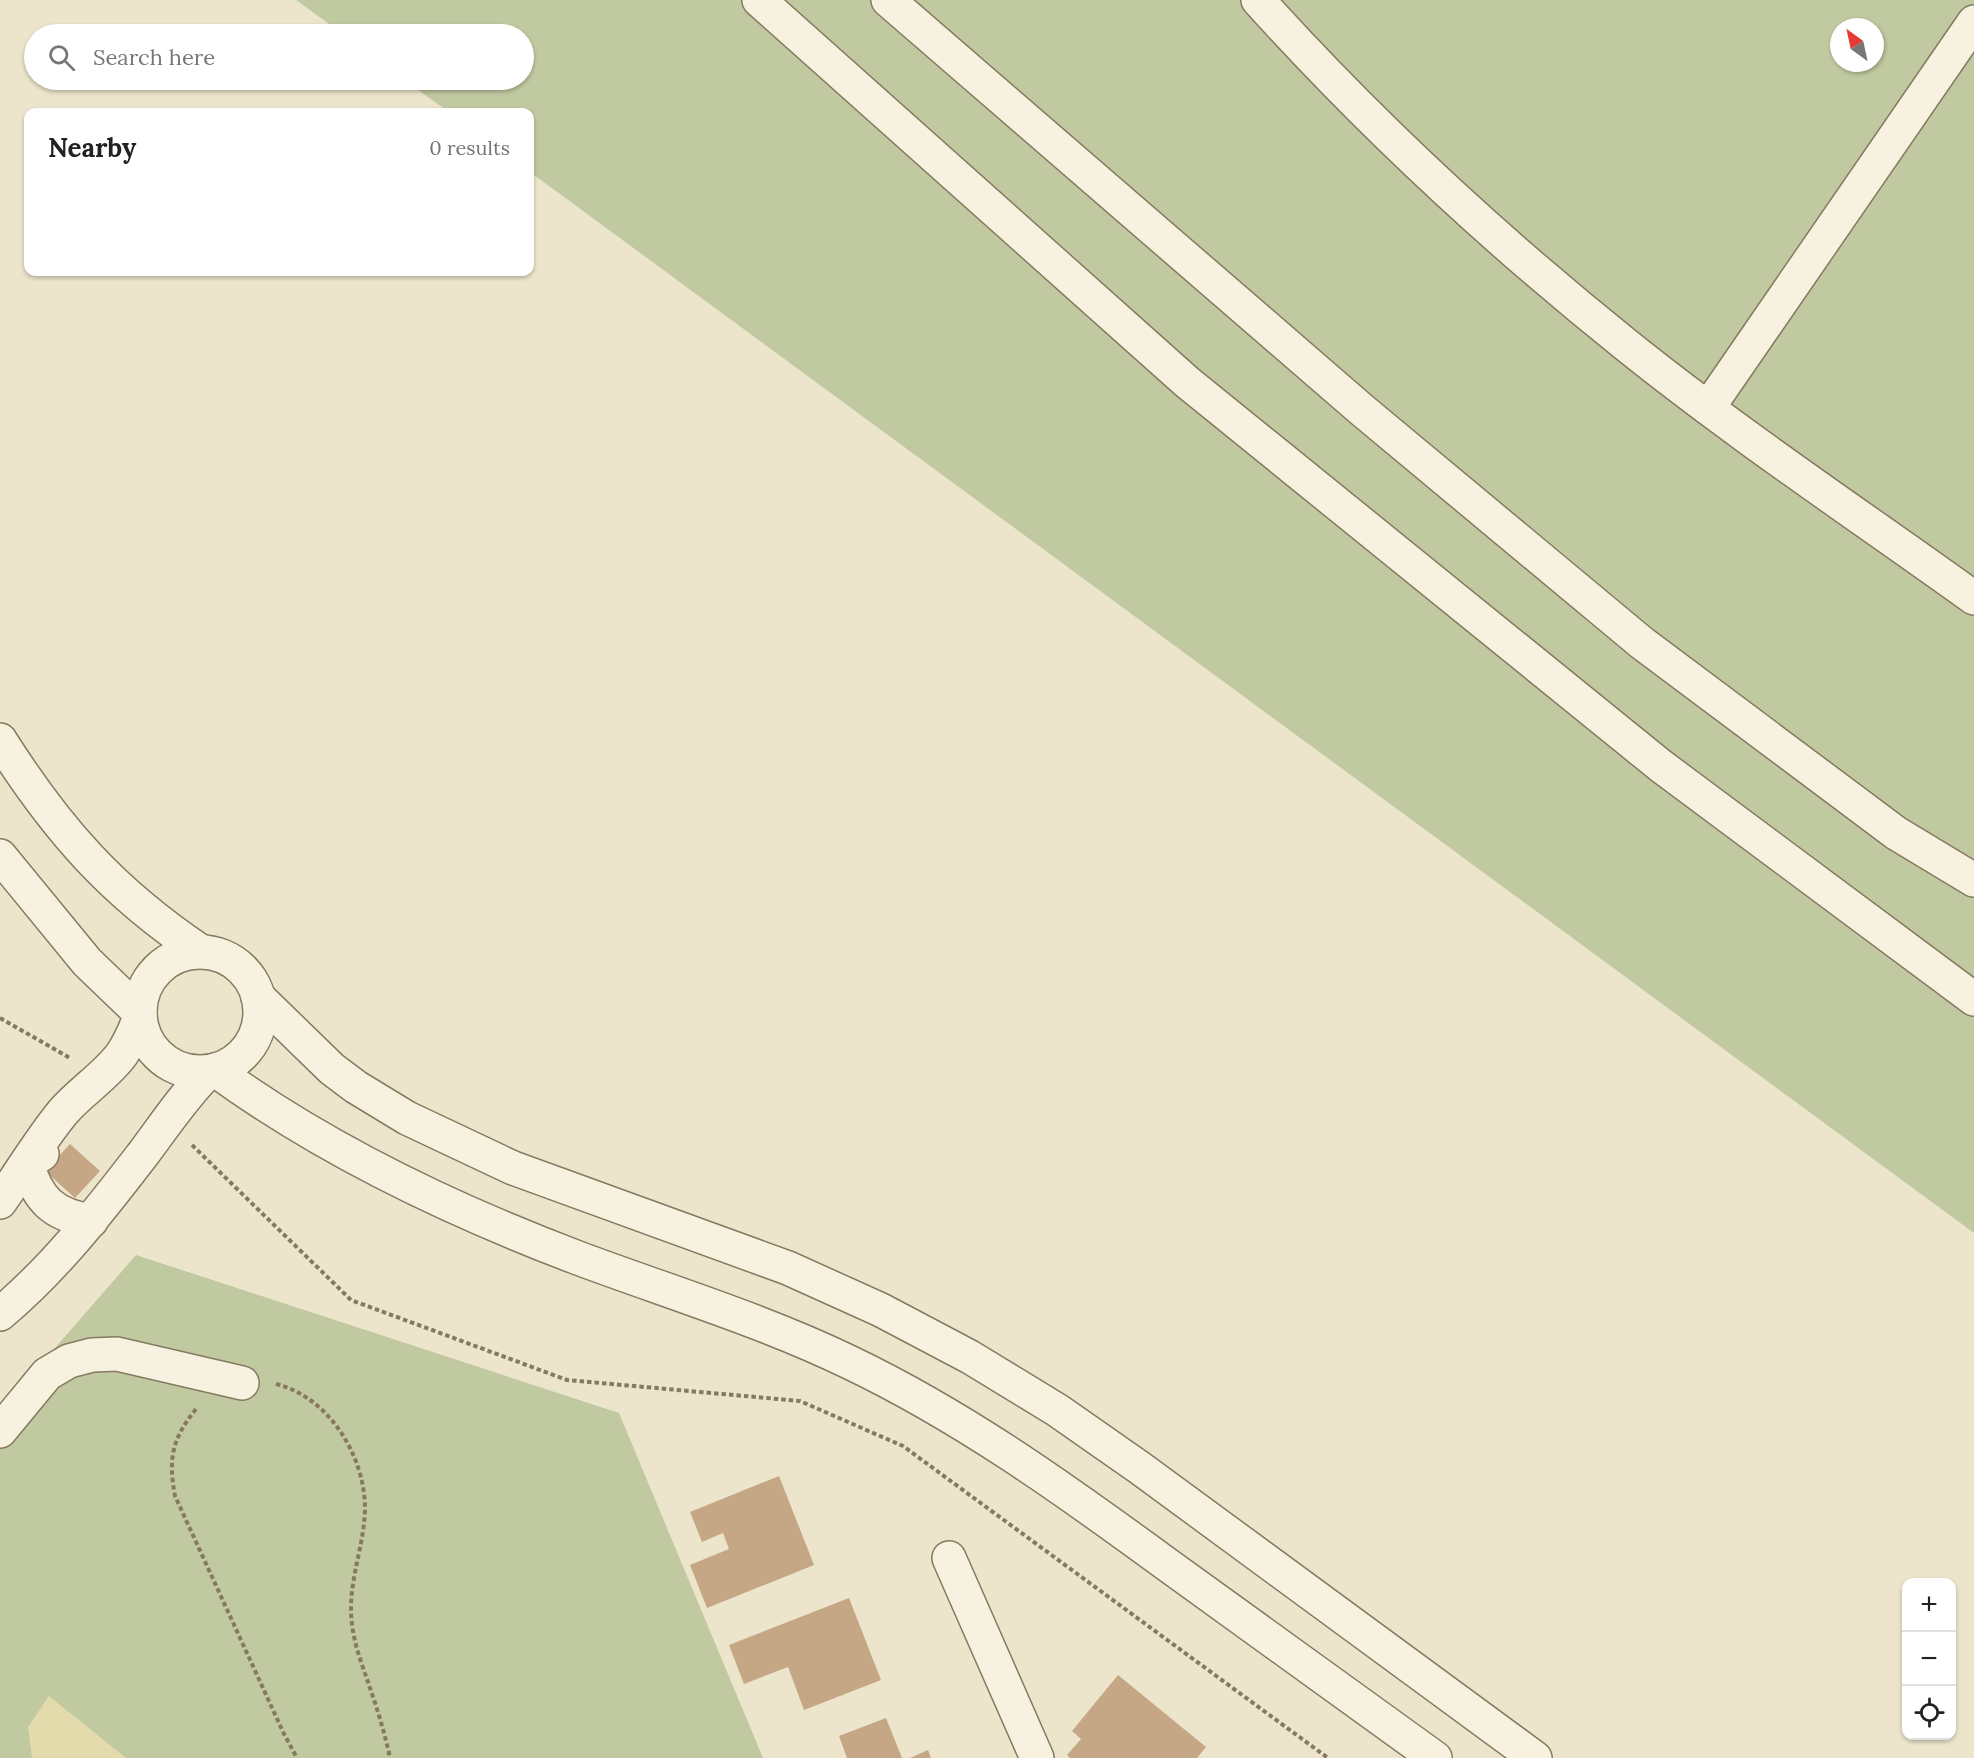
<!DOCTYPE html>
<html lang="en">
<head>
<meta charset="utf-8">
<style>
  body { margin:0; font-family:Lora,serif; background:#f6f6f6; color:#222 }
  .controls { position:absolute; right:18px; bottom:18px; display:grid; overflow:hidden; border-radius:12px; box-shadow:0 2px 4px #0004 }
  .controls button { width:54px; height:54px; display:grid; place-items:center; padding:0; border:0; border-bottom:2px solid #e0e0e0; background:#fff; color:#222; font:30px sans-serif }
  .compass { position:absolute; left:1830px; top:18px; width:54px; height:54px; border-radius:50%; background:#fff; box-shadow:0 2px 4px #0004; rotate:327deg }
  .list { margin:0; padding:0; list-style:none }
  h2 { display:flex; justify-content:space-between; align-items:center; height:78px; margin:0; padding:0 24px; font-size:26px }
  h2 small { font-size:20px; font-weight:400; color:#767676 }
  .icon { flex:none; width:33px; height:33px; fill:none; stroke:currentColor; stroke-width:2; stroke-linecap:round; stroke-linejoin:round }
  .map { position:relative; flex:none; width:1974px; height:1758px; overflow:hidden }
  .search { position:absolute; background:#fff; box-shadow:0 2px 4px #0004; left:24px; top:24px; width:510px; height:66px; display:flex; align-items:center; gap:15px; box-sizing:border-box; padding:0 21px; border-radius:33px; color:#767676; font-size:22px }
  .panel { position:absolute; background:#fff; box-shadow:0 2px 4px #0004; left:24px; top:108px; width:510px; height:168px; border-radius:12px }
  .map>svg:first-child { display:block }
  .green { fill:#c0c9a0; fill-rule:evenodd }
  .sand { fill:#e4dbac }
  .building { fill:#c6a785 }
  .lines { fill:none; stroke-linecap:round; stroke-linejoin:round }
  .minor-casing { stroke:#877961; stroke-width:36 }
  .path { stroke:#877961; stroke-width:4; stroke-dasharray:4.5 3; stroke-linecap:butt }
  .minor { stroke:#f7f2df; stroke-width:33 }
</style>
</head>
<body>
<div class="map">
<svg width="1974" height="1758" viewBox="0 0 1974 1758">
  <rect width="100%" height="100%" fill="#ece5cc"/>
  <!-- green -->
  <g class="green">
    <path d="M296,0H1974V1233L530,172V112H449L404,80H524V34H343ZM1839,27H1875V63H1839Z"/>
    <path d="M136,1255L619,1413L763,1758H0V1411Z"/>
  </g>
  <!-- sand -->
  <path class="sand" d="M49,1696L126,1758H32L28,1727Z"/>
  <!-- building -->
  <g class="building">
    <path d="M70,1144L100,1171L75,1198L45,1171Z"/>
    <path d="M779,1476L814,1565L707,1608L690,1565L729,1549L723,1533L702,1542L690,1512Z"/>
    <path d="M849,1598L881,1680L804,1710L788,1667L744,1684L729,1645Z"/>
    <path d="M1118,1675L1206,1747L1197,1758H1070L1067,1755L1081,1739L1072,1731Z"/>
    <path d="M886,1718L902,1758H847L839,1736Z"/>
    <path d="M928,1750L931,1758H910Z"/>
  </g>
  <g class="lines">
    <!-- minor casing -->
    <g class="minor-casing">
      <g id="minor">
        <path d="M759,0L1187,382L1661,766L1974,999"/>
        <path d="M888,0L1362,410L1642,643L1896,833L1974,880"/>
        <path d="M1258,0C1370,124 1494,239 1625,344C1737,434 1857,514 1974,598"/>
        <path d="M1708,408L1974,22"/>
        <path d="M0,740C57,830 112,892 200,951"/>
        <path d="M0,856L87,962L140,1013"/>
        <circle cx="200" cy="1012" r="60"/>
        <path d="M258,997L332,1069L356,1087L407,1118L513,1168L788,1268L881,1310L970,1357L1057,1410L1140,1468L1535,1758"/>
        <path d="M215,1070C325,1150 451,1210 578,1258C669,1292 762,1320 849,1362C962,1416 1064,1489 1165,1563C1255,1628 1345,1693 1435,1758"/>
        <path d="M42,1154L27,1164C38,1200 53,1215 91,1221"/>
        <path d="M0,1202C21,1172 40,1140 63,1112C81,1091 106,1076 122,1054C130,1042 135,1030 140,1017"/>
        <path d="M0,1314C56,1267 99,1211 143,1154C164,1126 183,1097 208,1072"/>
        <path d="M0,1431L47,1374L69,1361L92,1355L117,1354L242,1383"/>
        <path d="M949,1558L1037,1758"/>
      </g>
    </g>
    <!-- path -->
    <g class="path">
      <path d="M0,1018L70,1058"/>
      <path d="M192,1145L351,1300L567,1380L800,1401L903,1446L1328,1758"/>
      <path d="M276,1384C329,1397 365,1456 365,1509C364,1551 345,1587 353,1631C356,1650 364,1670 370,1688C378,1711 385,1734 390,1758"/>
      <path d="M196,1409C172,1439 168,1458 175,1496L284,1734L297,1758"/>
    </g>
    <!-- minor -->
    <use href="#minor" class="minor"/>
  </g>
</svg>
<div class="controls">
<button>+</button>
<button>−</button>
<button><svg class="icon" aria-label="locate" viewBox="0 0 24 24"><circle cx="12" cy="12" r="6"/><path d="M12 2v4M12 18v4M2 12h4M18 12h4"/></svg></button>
</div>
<svg class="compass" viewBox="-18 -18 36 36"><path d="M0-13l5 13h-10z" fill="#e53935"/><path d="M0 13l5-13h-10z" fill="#767676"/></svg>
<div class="search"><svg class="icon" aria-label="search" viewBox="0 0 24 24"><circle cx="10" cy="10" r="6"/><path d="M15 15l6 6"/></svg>Search here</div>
<section class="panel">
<h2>Nearby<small>0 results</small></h2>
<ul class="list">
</ul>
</section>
</div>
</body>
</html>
